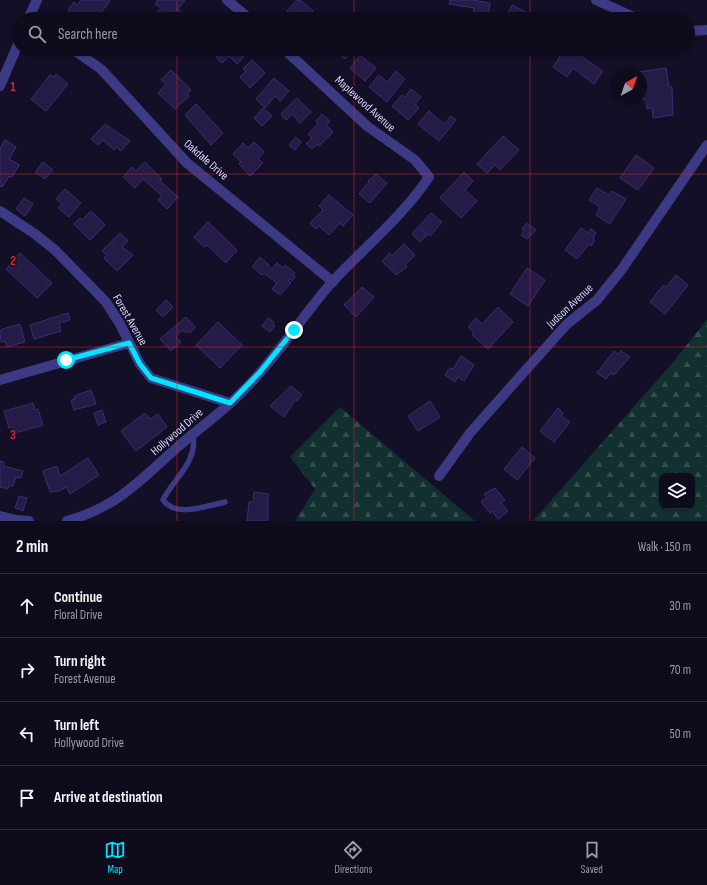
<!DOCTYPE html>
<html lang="en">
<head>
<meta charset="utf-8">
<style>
  body { margin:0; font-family:"Sofia Sans Condensed",sans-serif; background:#1c1929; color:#f1f3f6 }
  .controls { position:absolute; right:12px; bottom:12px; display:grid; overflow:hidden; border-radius:8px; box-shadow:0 1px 3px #0004 }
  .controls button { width:36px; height:36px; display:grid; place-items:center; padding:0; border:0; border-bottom:1px solid #2e2b3b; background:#0e0b1c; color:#f1f3f6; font:20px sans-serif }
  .compass { position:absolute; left:611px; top:68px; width:36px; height:36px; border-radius:50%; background:#0e0b1c; box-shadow:0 1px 3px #0004; rotate:40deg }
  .stop { position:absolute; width:12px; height:12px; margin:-9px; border:3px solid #00e5ff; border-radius:50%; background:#fff }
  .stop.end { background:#00e5ff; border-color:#fff; box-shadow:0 1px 4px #0008 }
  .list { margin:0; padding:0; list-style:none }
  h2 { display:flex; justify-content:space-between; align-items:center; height:52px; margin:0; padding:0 16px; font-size:17px }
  h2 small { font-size:13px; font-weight:400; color:#9b9ba3 }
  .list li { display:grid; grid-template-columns:26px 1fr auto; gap:12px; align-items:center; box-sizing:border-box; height:64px; padding:0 16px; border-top:1px solid #2e2b3b }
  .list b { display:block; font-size:15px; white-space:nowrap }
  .list p { margin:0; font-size:13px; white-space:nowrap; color:#9b9ba3 }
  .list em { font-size:13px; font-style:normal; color:#9b9ba3 }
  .icon { flex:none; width:22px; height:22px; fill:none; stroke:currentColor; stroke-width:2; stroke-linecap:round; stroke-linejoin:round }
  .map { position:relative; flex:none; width:707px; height:521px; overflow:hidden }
  .search { position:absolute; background:#0e0b1c; box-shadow:0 1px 3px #0004; left:12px; right:12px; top:12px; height:44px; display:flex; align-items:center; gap:10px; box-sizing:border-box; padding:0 14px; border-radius:22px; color:#9b9ba3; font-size:15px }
  .sheet { height:308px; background:#0e0b1c }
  nav { display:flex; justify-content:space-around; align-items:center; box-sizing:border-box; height:56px; border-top:1px solid #2e2b3b; background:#0e0b1c; font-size:11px; color:#9b9ba3 }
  nav a { display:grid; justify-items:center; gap:2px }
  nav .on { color:#00e5ff }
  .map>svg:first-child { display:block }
  .forest { fill:url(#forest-firs); fill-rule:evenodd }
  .building { fill:#241b47; stroke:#3b2d73 }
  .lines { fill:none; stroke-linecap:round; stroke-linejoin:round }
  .lane { stroke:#3d3a85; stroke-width:5.5 }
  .street { stroke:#3d3a85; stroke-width:10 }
  .route { stroke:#00e5ff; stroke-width:5 }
  .grid { fill:none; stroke:#d62828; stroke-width:1; stroke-opacity:0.55 }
  .labels { text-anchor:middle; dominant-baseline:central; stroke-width:3; stroke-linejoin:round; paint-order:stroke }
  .street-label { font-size:12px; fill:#d9d4ff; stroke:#130f26 }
  .grid-label { font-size:13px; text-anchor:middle; font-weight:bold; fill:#d62828; stroke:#130f26; stroke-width:3; stroke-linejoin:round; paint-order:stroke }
</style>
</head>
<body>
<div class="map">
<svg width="707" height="521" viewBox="0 0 707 521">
  <defs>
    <pattern id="forest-firs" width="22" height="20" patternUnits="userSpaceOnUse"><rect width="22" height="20" fill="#12302f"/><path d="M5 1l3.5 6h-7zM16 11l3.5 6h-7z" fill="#344d4e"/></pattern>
  </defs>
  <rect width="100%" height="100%" fill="#130f26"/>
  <!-- forest -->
  <g class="forest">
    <path d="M707,319V521H533L675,360ZM662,476H692V506H662Z"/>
    <path d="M340,407L475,521H295L315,489L290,457Z"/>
  </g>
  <!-- building -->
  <g class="building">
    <path d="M81,0H108L110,1L96,19H80L68,10L74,2L77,5Z"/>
    <path d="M158,0H185L178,9L185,15L181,19H165L157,12L161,8L155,4Z"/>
    <path d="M297,0H300L313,11L307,19H296L287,11Z"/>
    <path d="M450,0H473L490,3L488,18L472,19L474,8L449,4Z"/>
    <path d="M512,5L539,19H505Z"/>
    <path d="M198,12L206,19H191Z"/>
    <path d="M223,49H240L246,54L237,64L229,56L222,63L216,57Z"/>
    <path d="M333,49H353L345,59Z"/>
    <path d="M557,49H576L584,55L582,57L603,71L594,84L573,68L567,77L553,67L560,57L555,53Z"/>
    <path d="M360,55L376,68L365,81L350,68Z"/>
    <path d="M252,60L265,73L250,88L240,77L246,71L243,69Z"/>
    <path d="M666,68L669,87H672L673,115L653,118L652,108L647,109L646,100H643L639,72Z"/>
    <path d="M171,70L191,90L187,94L189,96L175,109L158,93L166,84L161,80Z"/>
    <path d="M396,71L405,79L387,102L369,87L379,75L387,82Z"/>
    <path d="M56,74L68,84L46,111L31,99L50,75L54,77Z"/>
    <path d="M274,78L289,91L280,101L275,96L265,108L256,99Z"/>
    <path d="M411,89L421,97L415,104L419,108L408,120L392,106L402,95L405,97Z"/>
    <path d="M297,98L311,112L300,123L292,114L286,120L281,114Z"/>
    <path d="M196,104L223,133L211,145L185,115Z"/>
    <path d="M263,108L272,116L262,126L254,118Z"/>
    <path d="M429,111L444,124L451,116L456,120L439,141L418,124Z"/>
    <path d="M322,114L330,121L326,125L333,132L319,146L317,144L312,149L306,144L312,138L308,134L318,124L316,121Z"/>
    <path d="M105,124L130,141L121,151L117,147L114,150L103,140L98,145L91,139Z"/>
    <path d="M503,136L519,150L500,170L495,165L487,173L477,164Z"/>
    <path d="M296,137L301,142L295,150L289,145Z"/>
    <path d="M5,140L16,147L9,159L19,165L12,177L9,176L2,187L0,186V149Z"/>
    <path d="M5,140L16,147L9,159L19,165L12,177L9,176L2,187L0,186V149Z"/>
    <path d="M254,142L264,152L258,159L263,163L250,176L239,164L241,162L233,154L243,143L248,148Z"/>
    <path d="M636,155L654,168L638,190L620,178Z"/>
    <path d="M43,162L53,170L45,179L35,172Z"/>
    <path d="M145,162L162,179L160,181L178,197L167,209L158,200L162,196L143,179L135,188L123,177L132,167L136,171Z"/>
    <path d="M464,172L473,181L465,190L477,201L461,218L440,198Z"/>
    <path d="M376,174L387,183L370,203L359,194L369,182L368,181Z"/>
    <path d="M597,188L609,195L612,191L626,199L610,224L596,215L600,207L589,200Z"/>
    <path d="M65,189L81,203L69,217L58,208L62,204L56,199Z"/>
    <path d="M329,195L353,215L343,226L340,223L329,235L319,226L316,229L310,223L323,210L319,206Z"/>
    <path d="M24,198L33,204L25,216L16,209Z"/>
    <path d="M91,211L105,225L90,240L74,224L80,218L82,220Z"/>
    <path d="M431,213L442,222L430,236L419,226Z"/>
    <path d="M208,222L237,250L226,263L207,245L204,247L194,237Z"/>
    <path d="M527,223L536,230L527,239L521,235L524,231L522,229Z"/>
    <path d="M418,227L427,235L420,242L412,234Z"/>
    <path d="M581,228L588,233L591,229L596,233L593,238L595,240L591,246L589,244L577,259L565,250Z"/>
    <path d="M120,233L128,241L122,247L133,255L117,271L104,258L107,255L102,251Z"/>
    <path d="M404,244L415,255L405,265L407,267L396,275L382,261L390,253L392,256Z"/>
    <path d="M20,253L52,283L37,298L6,269Z"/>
    <path d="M260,257L269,265L268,266L272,269L277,263L283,268L285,265L295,273L293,275L295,277L292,281L290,279L288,281L291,283L280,295L272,289L277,283L264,273L262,275L252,267Z"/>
    <path d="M527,268L545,280L528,306L510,294Z"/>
    <path d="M676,275L688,285L665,314L650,302L663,285L666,287Z"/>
    <path d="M362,287L374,297L356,317L344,305Z"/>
    <path d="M166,300L173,307L163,317L156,310Z"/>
    <path d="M498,307L513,322L488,349L472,335L474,332L468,327L476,318L482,324Z"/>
    <path d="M68,313L70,320L59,323L61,331L34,339L30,325Z"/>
    <path d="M186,317L195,327L191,332H184L182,330L176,337L181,342L171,351L160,339Z"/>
    <path d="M268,318L274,322L273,324L275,326L270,332L262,326Z"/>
    <path d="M218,322L242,345L220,368L196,345Z"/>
    <path d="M20,324L25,342L7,347L5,341L1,342L0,332L2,329Z"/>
    <path d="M614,351L618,354L621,351L630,357L614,375L611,373L606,379L597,373Z"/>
    <path d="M461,356L474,365L464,381L458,377L455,382L445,375L450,368L453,369Z"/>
    <path d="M291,386L301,394V396L297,401L296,399L284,417L270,406Z"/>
    <path d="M91,390L96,404L74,410L71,400L75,399L74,396Z"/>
    <path d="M430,401L440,417L418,431L408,416Z"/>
    <path d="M33,403L35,410L38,409L43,425L15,433L13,427L9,428L4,411Z"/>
    <path d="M558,408L563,413L561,416L570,422L554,442L540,431Z"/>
    <path d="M102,410L106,422L98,425L94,413Z"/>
    <path d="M145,413L150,419L158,414L167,427L136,451L121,431Z"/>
    <path d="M522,447L535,458L517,480L504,469Z"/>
    <path d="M88,458L99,475L70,494L66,487L59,491L50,492L43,471L57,466L60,476Z"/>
    <path d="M0,461L4,462L3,466L23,471L21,478L16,477L13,486L9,485L8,489L0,487Z"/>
    <path d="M495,488L505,500L501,503L508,511L498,519L492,511L490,513L481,502L487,497L484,494Z"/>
    <path d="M254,492L268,494V521H247L249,502H253Z"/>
    <path d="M19,496L27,498L23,511L15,508Z"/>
  </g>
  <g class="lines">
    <!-- lane -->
    <path class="lane" d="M193,435C198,462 174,478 163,500C176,518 206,506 225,502"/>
    <!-- street -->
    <g class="street">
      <path d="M227,0L250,19"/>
      <path d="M596,0L638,19"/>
      <path d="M28,19L37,0"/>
      <path d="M688,31L707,30"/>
      <path d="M72,49L101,69L187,163L333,282"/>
      <path d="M0,86L19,42"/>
      <path d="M0,211L35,234L55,250L106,302L120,324L140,364L151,378L230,403"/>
      <path d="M0,380L129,343"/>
      <path d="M439,476L470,433L516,381L567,324L597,300L622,269L707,145"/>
      <path d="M0,516L17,520L29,521"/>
      <path d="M67,521C114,508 138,483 172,452C196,430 223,412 245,389C278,356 302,316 333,281C365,247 403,216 429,177L415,160L367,126L284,49"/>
    </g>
  </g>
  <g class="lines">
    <!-- route -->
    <path class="route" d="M66,360L129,343L140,364L151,378L230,403L260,372L294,330"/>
  </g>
  <!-- grid -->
  <path class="grid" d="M177,0V19M354,0V19M530,0V19M177,49V521M354,49V521M530,49V521M0,174H707M0,347H707"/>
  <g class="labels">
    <!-- street labels -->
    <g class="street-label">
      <text transform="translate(365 104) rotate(42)">Maplewood Avenue</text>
      <text transform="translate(206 160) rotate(41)">Oakdale Drive</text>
      <text transform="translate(570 306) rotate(-43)">Judson Avenue</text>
      <text transform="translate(130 320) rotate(60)">Forest Avenue</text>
      <text transform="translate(177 432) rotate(-41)">Hollywood Drive</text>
    </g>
  </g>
  <g class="grid-label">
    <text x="13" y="91">1</text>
    <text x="13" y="265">2</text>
    <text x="13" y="439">3</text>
  </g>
</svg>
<div class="controls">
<button><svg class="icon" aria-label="layers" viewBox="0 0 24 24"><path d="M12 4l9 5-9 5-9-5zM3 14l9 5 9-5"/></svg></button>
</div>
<svg class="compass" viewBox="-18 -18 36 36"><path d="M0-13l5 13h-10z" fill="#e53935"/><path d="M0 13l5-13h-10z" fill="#9b9ba3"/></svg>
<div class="stop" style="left:66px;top:360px"></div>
<div class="stop end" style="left:294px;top:330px"></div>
<div class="search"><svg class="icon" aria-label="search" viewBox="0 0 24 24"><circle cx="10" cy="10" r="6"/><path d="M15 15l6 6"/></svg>Search here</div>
</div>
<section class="sheet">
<h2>2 min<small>Walk · 150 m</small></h2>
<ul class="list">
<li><svg class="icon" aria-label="ahead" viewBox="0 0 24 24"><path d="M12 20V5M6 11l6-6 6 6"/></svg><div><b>Continue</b><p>Floral Drive</p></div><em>30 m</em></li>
<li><svg class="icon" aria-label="right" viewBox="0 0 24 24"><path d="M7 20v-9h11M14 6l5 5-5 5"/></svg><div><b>Turn right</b><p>Forest Avenue</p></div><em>70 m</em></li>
<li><svg class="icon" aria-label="left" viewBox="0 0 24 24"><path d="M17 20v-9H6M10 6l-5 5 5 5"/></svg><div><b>Turn left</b><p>Hollywood Drive</p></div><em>50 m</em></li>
<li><svg class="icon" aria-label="arrive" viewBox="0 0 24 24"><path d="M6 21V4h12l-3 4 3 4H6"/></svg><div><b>Arrive at destination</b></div></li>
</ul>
</section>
<nav>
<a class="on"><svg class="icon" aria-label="map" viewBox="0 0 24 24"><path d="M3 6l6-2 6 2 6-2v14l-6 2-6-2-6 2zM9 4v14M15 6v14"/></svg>Map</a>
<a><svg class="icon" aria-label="directions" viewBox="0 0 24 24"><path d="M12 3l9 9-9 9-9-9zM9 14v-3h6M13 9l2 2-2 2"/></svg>Directions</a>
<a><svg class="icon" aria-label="saved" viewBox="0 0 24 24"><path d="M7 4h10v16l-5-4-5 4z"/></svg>Saved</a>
</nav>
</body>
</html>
